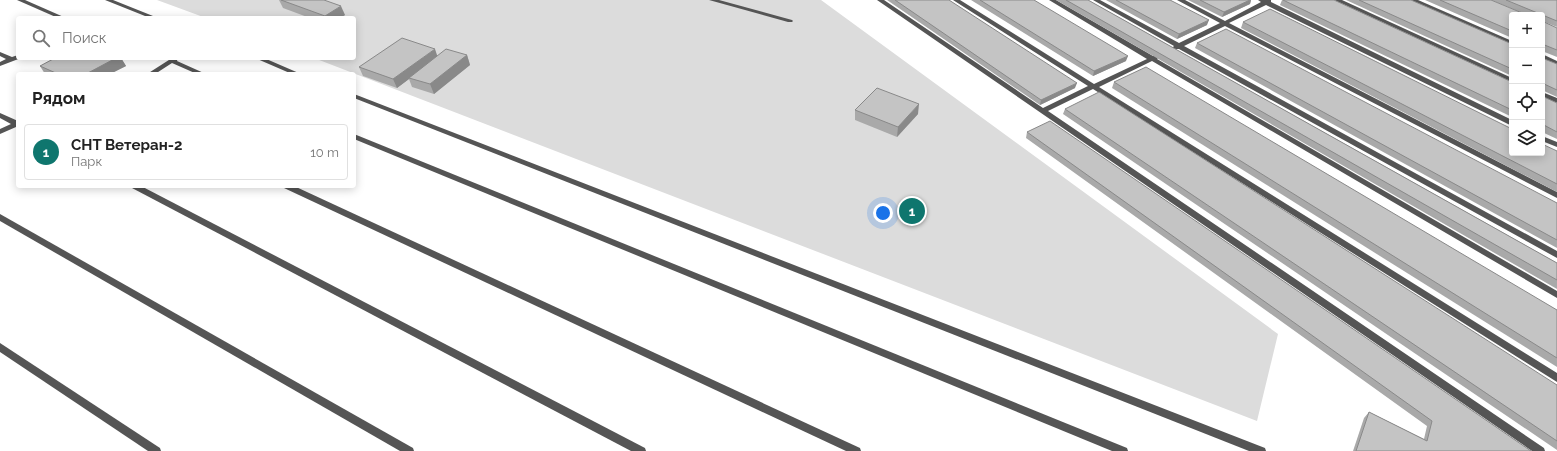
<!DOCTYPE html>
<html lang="ru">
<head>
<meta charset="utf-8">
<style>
  body { margin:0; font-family:Raleway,sans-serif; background:#f2f2f2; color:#222 }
  .controls { position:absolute; right:12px; top:12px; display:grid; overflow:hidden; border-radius:4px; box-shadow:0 2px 10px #0003 }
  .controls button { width:36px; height:36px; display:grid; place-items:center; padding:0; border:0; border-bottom:1px solid #e0e0e0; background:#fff; color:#222; font:20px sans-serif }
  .you { position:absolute; left:883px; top:213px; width:14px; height:14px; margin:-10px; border:3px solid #fff; border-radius:50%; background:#1a73e8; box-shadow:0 0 0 6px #1a73e833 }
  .badge { display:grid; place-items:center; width:26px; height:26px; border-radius:50%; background:#0f766e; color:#fff; font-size:13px; font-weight:700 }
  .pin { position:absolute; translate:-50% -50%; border:2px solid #fff; box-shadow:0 1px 4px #0006 }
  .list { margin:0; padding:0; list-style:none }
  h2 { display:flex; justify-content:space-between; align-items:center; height:52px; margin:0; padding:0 16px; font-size:17px }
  h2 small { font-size:13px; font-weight:400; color:#767676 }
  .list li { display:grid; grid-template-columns:26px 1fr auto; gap:12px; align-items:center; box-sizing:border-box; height:56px; margin:0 8px 8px; padding:0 8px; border:1px solid #e0e0e0; border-radius:4px }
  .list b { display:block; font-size:15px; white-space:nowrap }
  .list p { margin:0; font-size:13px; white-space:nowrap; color:#767676 }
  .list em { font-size:13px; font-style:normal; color:#767676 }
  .icon { flex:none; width:22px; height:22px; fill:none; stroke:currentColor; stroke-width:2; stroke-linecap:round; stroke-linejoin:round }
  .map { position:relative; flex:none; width:1557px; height:451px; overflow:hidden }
  .search { position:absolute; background:#fff; box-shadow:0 2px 10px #0003; left:16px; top:16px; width:340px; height:44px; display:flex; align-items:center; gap:10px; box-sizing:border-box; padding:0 14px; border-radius:4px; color:#767676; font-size:15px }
  .panel { position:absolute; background:#fff; box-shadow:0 2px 10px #0003; left:16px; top:72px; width:340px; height:116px; border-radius:4px }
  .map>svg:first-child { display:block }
  .green { fill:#dcdcdc }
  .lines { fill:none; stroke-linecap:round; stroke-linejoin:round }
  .lane { fill:#555; fill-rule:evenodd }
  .street { fill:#555; fill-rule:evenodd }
  .wall { fill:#a9a9a9 }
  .shaded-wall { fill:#898989 }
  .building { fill:#c4c4c4; stroke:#898989 }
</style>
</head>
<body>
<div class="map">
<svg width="1557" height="451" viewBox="0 0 1557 451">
  <rect width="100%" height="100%" fill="#fff"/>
  <!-- green -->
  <path class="green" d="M157,0H821L1278,334L1257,421L314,58H354V18H206Z"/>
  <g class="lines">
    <!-- lane -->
    <g class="lane">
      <path d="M17,0H25L66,18H58Z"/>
      <path d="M709,0H719L792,20L793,21L792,22H788Z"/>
      <path d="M877,0H884L1043,108L1088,86L953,0H960L1094,84L1147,59L1049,0H1056L1153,56H1158L1159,57L1157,59L1557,291V298L1152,61L1099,87L1557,373V382L1093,89L1048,111L1544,448L1545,451H1532Z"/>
      <path d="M1093,0H1100L1179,43L1220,23L1177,0H1185L1225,21L1261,2L1258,0H1271V2L1512,120V125H1510L1266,5L1229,23L1557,192V198L1225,26L1184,46L1557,251V258L1179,49H1173L1172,48L1174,46Z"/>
      <path d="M1334,0H1342L1512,78V82Z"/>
      <path d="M1410,0H1418L1512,41V45Z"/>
      <path d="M0,52L12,57L18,55V58H21L0,66V62L6,59L0,56Z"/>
      <path d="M1542,54L1557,61V65L1542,58Z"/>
      <path d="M172,58H178L177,61L206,74H197L172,63L155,74H147Z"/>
      <path d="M1542,92L1557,98V103L1542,97Z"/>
      <path d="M0,113L18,121V127H16L0,134V129L11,124L0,118Z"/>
      <path d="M354,134L1127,448L1128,451H1112L354,139Z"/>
      <path d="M1542,136L1557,142V147L1542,141Z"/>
      <path d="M131,186H141L645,448L646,451H631L132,188Z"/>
      <path d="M283,186H294L860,448L861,451H846L284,188Z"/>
      <path d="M0,214L413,448L414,451H400L0,221Z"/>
      <path d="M0,343L160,448L161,451H148L0,352Z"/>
    </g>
    <!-- street -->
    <g class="street">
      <path d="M105,0H113L158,18H150Z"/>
      <path d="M255,58H264L301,74H292Z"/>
      <path d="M354,94L1265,448L1266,451H1249L354,98Z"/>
    </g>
  </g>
  <!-- wall -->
  <g class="wall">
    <path d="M279,0H324L345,15L340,18H310L283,8Z"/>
    <path d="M887,0H949L1075,88L1040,105Z"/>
    <path d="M971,0H1034L1126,61L1093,76Z"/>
    <path d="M1056,0H1088L1557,263V289Z"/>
    <path d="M1106,0H1170L1207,25L1177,39Z"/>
    <path d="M1188,0H1251L1250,4L1222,17Z"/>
    <path d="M1282,0H1334L1512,82V117L1280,5Z"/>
    <path d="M1346,0H1411L1512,44V76Z"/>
    <path d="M1425,0H1491L1512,15V38Z"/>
    <path d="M1491,0H1557V27L1542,21V15H1527Z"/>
    <path d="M1542,21L1557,28V57L1542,51Z"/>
    <path d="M1243,22L1557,151V192L1241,28Z"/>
    <path d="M1197,43L1557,203V248L1195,48Z"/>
    <path d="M467,55L470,65L434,94L412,87L409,79L397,88L363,76L359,67L437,56Z"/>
    <path d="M55,58H121L126,66L110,74H45L40,66Z"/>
    <path d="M1542,58L1557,64V97L1542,90Z"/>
    <path d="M1114,82L1557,310V367L1112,88Z"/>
    <path d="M1542,96L1557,103V139L1542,132Z"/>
    <path d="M1065,109L1557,385V450L1063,114Z"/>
    <path d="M855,110L918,114L897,137L855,120Z"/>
    <path d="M1027,132L1531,451H1353L1364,418L1369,412L1424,439L1427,426L1026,138Z"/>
  </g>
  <!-- shaded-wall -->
  <g class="shaded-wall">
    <path d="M1250,0H1251L1250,4L1222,17L1224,12Z"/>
    <path d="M341,6L345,15L340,18H326L325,16Z"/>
    <path d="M1209,20L1207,25L1177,39L1179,34Z"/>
    <path d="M435,49L438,58L409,78V79L397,88L393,79Z"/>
    <path d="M467,55L470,65L434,94L430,84Z"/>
    <path d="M1128,56L1126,61L1093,76L1094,71Z"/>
    <path d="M116,58H121L126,66L110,74H86Z"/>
    <path d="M1077,83L1075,88L1040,105L1041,100Z"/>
    <path d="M919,104L918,114L897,137L898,127Z"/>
  </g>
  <!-- building -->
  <g class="building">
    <path d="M281,0H324L341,6L325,16Z"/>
    <path d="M895,0H949L1077,83L1041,100Z"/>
    <path d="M980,0H1034L1128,56L1094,71Z"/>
    <path d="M1066,0H1088L1557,263V280Z"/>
    <path d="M1116,0H1170L1209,20L1179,34Z"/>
    <path d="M1200,0H1250L1224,12Z"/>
    <path d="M1283,0H1334L1512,82V110Z"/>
    <path d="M1359,0H1411L1512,44V69Z"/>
    <path d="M1440,0H1491L1527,15H1512V31Z"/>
    <path d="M1506,0H1557V21Z"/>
    <path d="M1270,9L1512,129V153H1542V144L1557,151V184L1243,22Z"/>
    <path d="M1542,21L1557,28V50L1542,44Z"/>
    <path d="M1226,29L1557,203V240L1197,43Z"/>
    <path d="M402,38L435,49L393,79L359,67Z"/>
    <path d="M446,49L467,55L430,84L409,78Z"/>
    <path d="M55,58H116L86,74H58L40,66Z"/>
    <path d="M1542,58L1557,64V90L1542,83Z"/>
    <path d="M1146,67L1557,310V358L1114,82Z"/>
    <path d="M877,88L919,104L898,127L855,110Z"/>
    <path d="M1099,92L1557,385V441L1065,109Z"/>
    <path d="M1542,96L1557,103V132L1542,124Z"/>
    <path d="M1050,121L1531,451H1356L1369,412L1427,441L1432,421L1027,132Z"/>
  </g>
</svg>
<div class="controls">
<button>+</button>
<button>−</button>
<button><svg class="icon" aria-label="locate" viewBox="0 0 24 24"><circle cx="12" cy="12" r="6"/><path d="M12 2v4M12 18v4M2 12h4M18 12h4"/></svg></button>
<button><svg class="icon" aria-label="layers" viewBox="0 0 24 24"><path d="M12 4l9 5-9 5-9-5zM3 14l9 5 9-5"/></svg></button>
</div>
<div class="you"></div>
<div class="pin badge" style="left:912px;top:211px">1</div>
<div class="search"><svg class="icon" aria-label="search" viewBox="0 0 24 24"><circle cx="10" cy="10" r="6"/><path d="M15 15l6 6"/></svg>Поиск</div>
<section class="panel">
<h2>Рядом<small></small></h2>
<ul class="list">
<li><span class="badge">1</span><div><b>СНТ Ветеран-2</b><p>Парк</p></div><em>10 m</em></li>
</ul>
</section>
</div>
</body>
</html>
